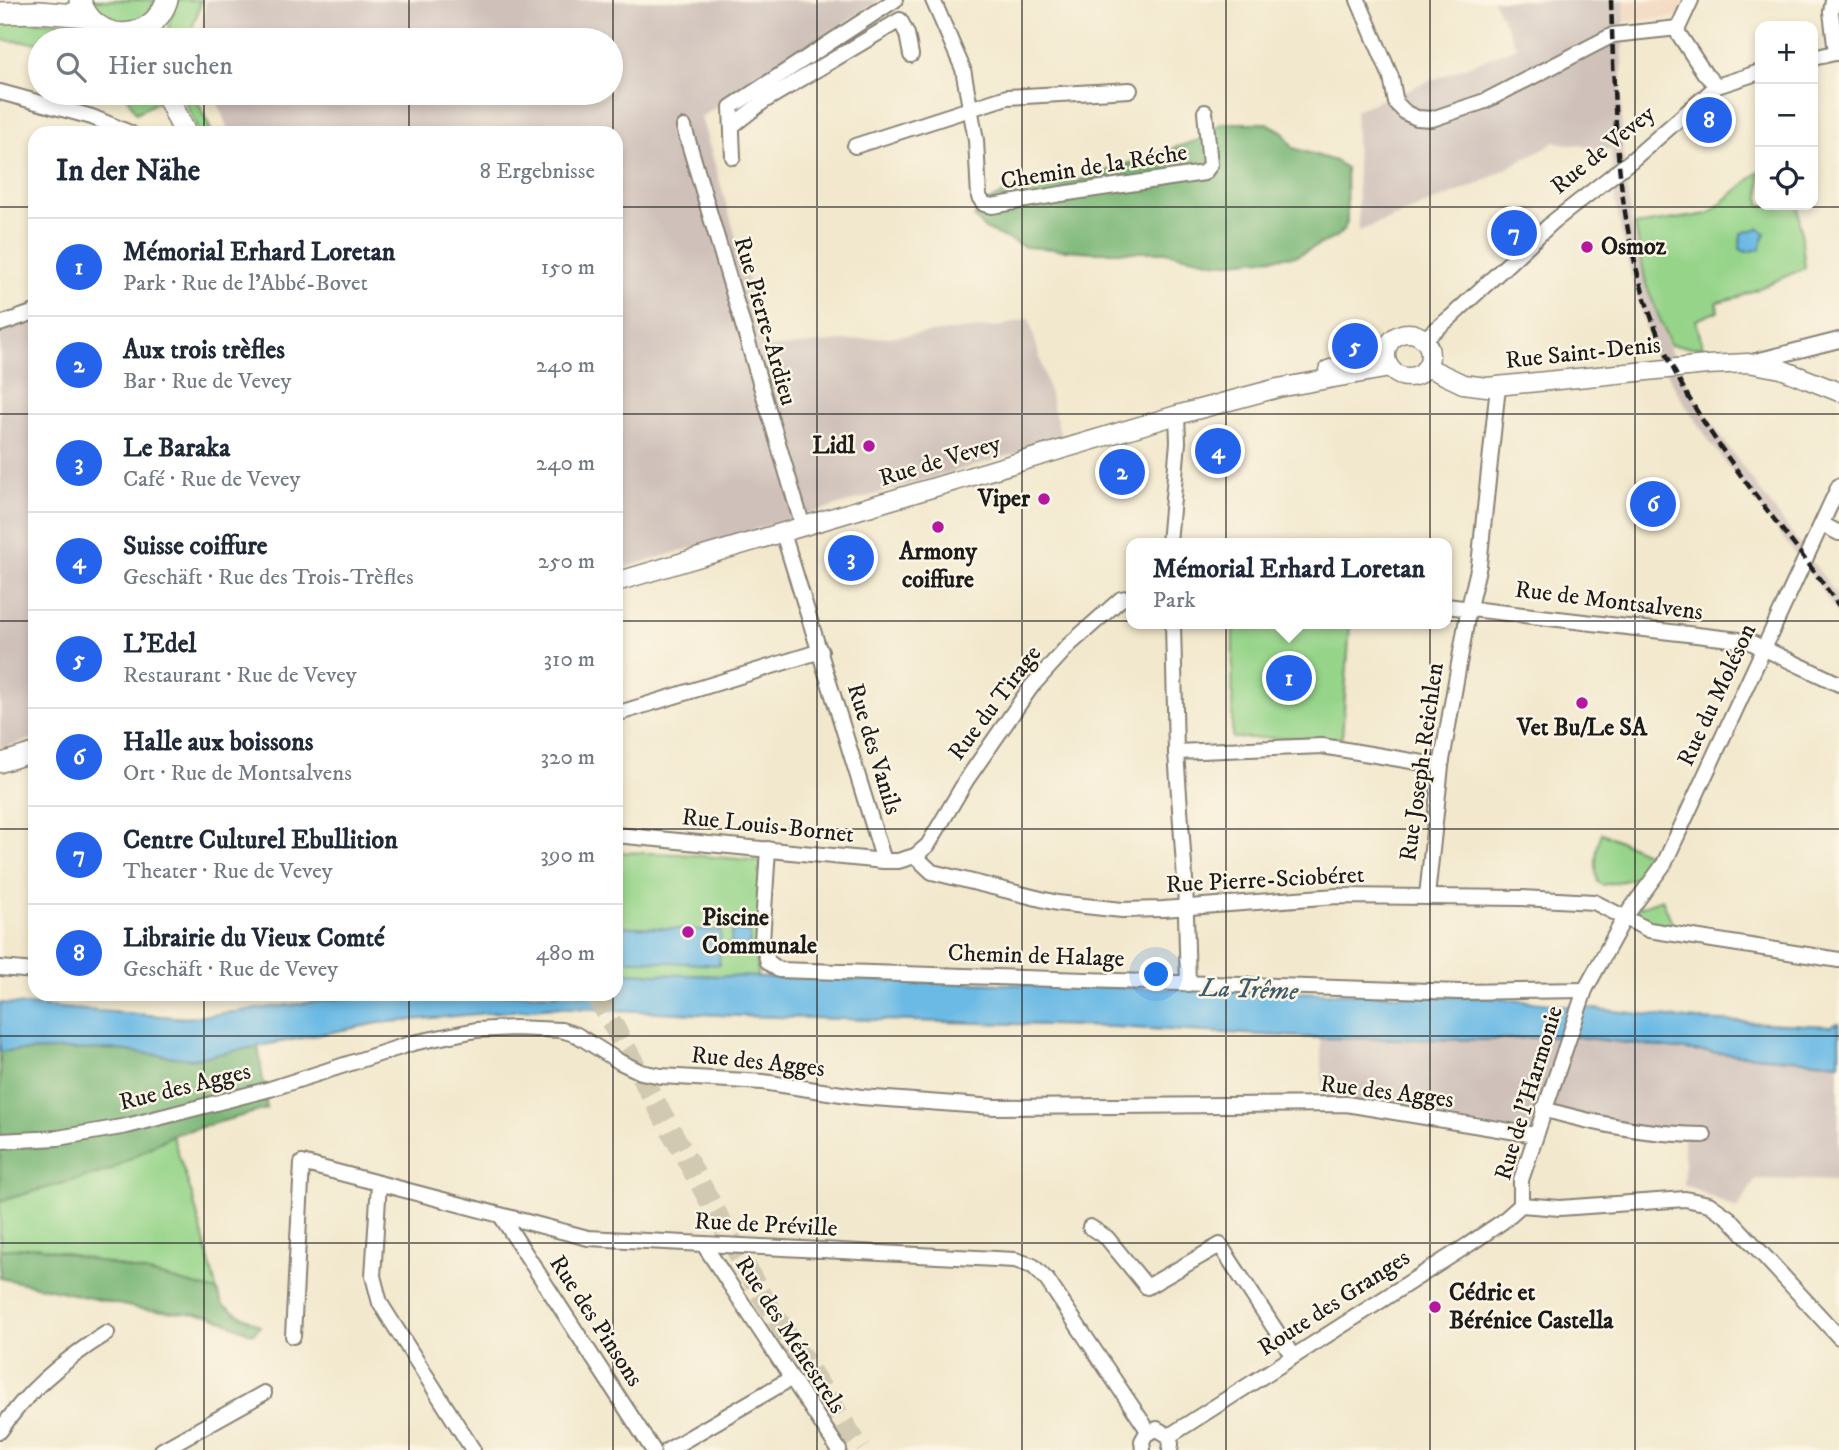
<!DOCTYPE html>
<html lang="de">
<head>
<meta charset="utf-8">
<style>
  body { margin:0; font-family:"IM FELL DW Pica",serif; background:#f6f6f7; color:#1f2937 }
  .controls { position:absolute; right:21px; top:21px; display:grid; overflow:hidden; border-radius:14px; box-shadow:0 4px 10px #0003 }
  .controls button { width:63px; height:63px; display:grid; place-items:center; padding:0; border:0; border-bottom:2px solid #e0e1e3; background:#fff; color:#1f2937; font:35px sans-serif }
  .you { position:absolute; left:1157px; top:975px; width:24px; height:24px; margin:-18px; border:5px solid #fff; border-radius:50%; background:#1a73e8; box-shadow:0 0 0 10px #1a73e833 }
  .badge { display:grid; place-items:center; width:46px; height:46px; border-radius:50%; background:#2563eb; color:#fff; font-size:23px; font-weight:700 }
  .pin { position:absolute; translate:-50% -50%; border:4px solid #fff; box-shadow:0 2px 7px #0006 }
  .popup { position:absolute; left:1126px; top:538px; width:326px; height:91px; box-sizing:border-box; display:grid; place-content:center; border-radius:14px; background:#fff; filter:drop-shadow(0 2px 5px #0005); font-size:23px; white-space:nowrap; color:#747a83 }
  .popup b { font-size:26px; color:#1f2937 }
  .popup::after { content:''; position:absolute; left:50%; top:100%; margin-left:-14px; border:14px solid transparent; border-top-color:#fff }
  .list { margin:0; padding:0; list-style:none }
  h2 { display:flex; justify-content:space-between; align-items:center; height:91px; margin:0; padding:0 28px; font-size:30px }
  h2 small { font-size:23px; font-weight:400; color:#747a83 }
  .list li { display:grid; grid-template-columns:46px 1fr auto; gap:21px; align-items:center; box-sizing:border-box; height:98px; padding:0 28px; border-top:2px solid #e0e1e3 }
  .list b { display:block; font-size:26px; white-space:nowrap }
  .list p { margin:0; font-size:23px; white-space:nowrap; color:#747a83 }
  .list em { font-size:23px; font-style:normal; color:#747a83 }
  .icon { flex:none; width:38px; height:38px; fill:none; stroke:currentColor; stroke-width:2; stroke-linecap:round; stroke-linejoin:round }
  .map { position:relative; flex:none; width:1839px; height:1450px; overflow:hidden }
  .search { position:absolute; background:#fff; box-shadow:0 4px 10px #0003; left:28px; top:28px; width:595px; height:77px; display:flex; align-items:center; gap:18px; box-sizing:border-box; padding:0 24px; border-radius:38px; color:#747a83; font-size:26px }
  .panel { position:absolute; background:#fff; box-shadow:0 4px 10px #0003; left:28px; top:126px; width:595px; height:875px; border-radius:21px }
  .map>svg:first-child { display:block }
  .built { fill:#f2d5bd }
  .industrial { fill:#cfc1ba }
  .green { fill:#95d489; stroke:#587852; stroke-width:2 }
  .forest { fill:#78b675; stroke:#4a6948; stroke-width:2 }
  .water { fill:#6bbae5; stroke:#446b80; stroke-width:2 }
  .lines { fill:none; stroke-linecap:round; stroke-linejoin:round }
  .highway-tunnel { stroke:#d2c9b2; stroke-width:21; stroke-dasharray:21 10; stroke-linecap:butt }
  .minor-casing { stroke:#878274; stroke-width:18 }
  .major-casing { stroke:#878274; stroke-width:21 }
  .highway-casing { stroke:#878274; stroke-width:24 }
  .minor { stroke:#fff; stroke-width:14 }
  .major { stroke:#fff; stroke-width:18 }
  .highway { stroke:#fff; stroke-width:21 }
  .rail { stroke:#1c1c1c; stroke-width:4.5; stroke-dasharray:10 5; stroke-linecap:butt }
  .grid { fill:none; stroke:#1c1c1c; stroke-width:2; stroke-opacity:0.55 }
  .poi-dot { fill:#b5179e; stroke:#fcf5e5; stroke-width:2.5 }
  .labels { text-anchor:middle; dominant-baseline:central; stroke-width:5; stroke-linejoin:round; paint-order:stroke }
  .street-label { font-size:24px; fill:#1c1c1c; stroke:#fcf5e5 }
  .poi-label { font-size:24px; font-weight:bold; fill:#1c1c1c; stroke:#fcf5e5; text-anchor:start }
  .water-label { font-size:26px; font-style:italic; fill:#3c5b6c; stroke:#fcf5e5 }
</style>
</head>
<body>
<div class="map">
<svg width="1839" height="1450" viewBox="0 0 1839 1450">
  <rect width="100%" height="100%" fill="#fcf5e5"/>
  <filter id="ink" filterUnits="userSpaceOnUse"><feTurbulence type="fractalNoise" baseFrequency=".0143" numOctaves="2"/><feDisplacementMap in="SourceGraphic" scale="14" xChannelSelector="R" yChannelSelector="G"/><feConvolveMatrix kernelMatrix="1 2 1 2 8 2 1 2 1" color-interpolation-filters="sRGB"/></filter>
  <filter id="wash" filterUnits="userSpaceOnUse"><feTurbulence type="fractalNoise" baseFrequency=".00686" numOctaves="4" result="noise"/><feDisplacementMap in="SourceGraphic" scale="28" xChannelSelector="R" yChannelSelector="G"/><feGaussianBlur stdDeviation="1.57" result="paint"/><feColorMatrix in="noise" values="0 0 0 0 0 0 0 0 0 0 0 0 0 0 0 0 0 1.4 0 .05"/><feComposite in="paint" operator="in"/></filter>
  <g filter="url(#wash)">
    <rect width="100%" height="100%" fill="#f2e8cd"/>
    <!-- built -->
    <path class="built" d="M1625,0H1696L1679,16L1624,22Z"/>
    <!-- industrial -->
    <g class="industrial">
      <path d="M207,0H880L701,117L768,348L1003,326L1029,318L1062,440L616,570V133H229L214,93H611V40H198Z"/>
      <path d="M1493,0H1625L1621,89L1622,143L1631,221L1646,284L1668,346L1687,383L1720,436L1839,598V617L1815,580L1712,445L1675,389L1659,354L1654,355L1627,261L1615,200L1611,150L1555,142L1478,184L1359,231L1355,110L1517,47Z"/>
      <path d="M35,308V738L0,749V318Z"/>
      <path d="M1569,1036L1693,1051L1839,1063V1181L1756,1179L1737,1209L1684,1184V1138L1544,1109L1535,1135L1324,1100L1320,1038L1493,1040Z"/>
    </g>
    <!-- green -->
    <g class="green">
      <path d="M91,0H156C153,4 151,11 147,15C128,35 101,20 91,0Z"/>
      <path d="M178,0H201C199,14 191,26 189,40H168L169,23Z"/>
      <path d="M0,21L58,22L78,27L100,40H40V43L0,40Z"/>
      <path d="M125,93H155L159,101L136,113Z"/>
      <path d="M181,93H194L212,133H199Z"/>
      <path d="M1760,171V205H1798L1805,268L1739,297L1717,302L1718,311L1696,320L1703,348L1670,345L1646,284L1635,225L1708,214Z"/>
      <path d="M1233,624H1350L1342,738H1232Z"/>
      <path d="M1602,833L1653,856L1643,877L1603,885L1598,882C1594,868 1596,845 1602,833Z"/>
      <path d="M616,852L679,854L761,861L757,977L616,973Z"/>
      <path d="M1662,899L1674,927L1648,924L1634,916L1637,908Z"/>
      <path d="M172,1135L193,1198L217,1291L161,1276L38,1247L0,1250V1201L110,1170Z"/>
    </g>
    <!-- forest -->
    <g class="forest">
      <path d="M1222,123H1267L1282,131L1293,148L1335,161L1346,168L1347,222L1344,229L1338,236L1296,256L1219,263L1165,252H1094L1025,247L985,229L974,217L984,204L1010,190L1080,180L1201,139Z"/>
      <path d="M258,1045L267,1109L172,1135L110,1170L0,1201V1051L111,1049L192,1059Z"/>
      <path d="M38,1247L161,1276L217,1291L223,1305L260,1326L253,1334L209,1315L140,1309L0,1278V1250Z"/>
    </g>
    <!-- water -->
    <g class="water">
      <path d="M1759,228L1765,233L1760,249L1746,252L1740,249L1741,233Z"/>
      <path d="M616,926L721,931L719,965L616,959Z"/>
      <path d="M732,931L750,932L749,956L730,955Z"/>
      <path d="M616,973L1493,998L1697,1020L1830,1026L1839,1023V1063L1693,1051L1569,1036L1493,1040L1320,1038L1112,1027L740,1016L553,1007L379,1023L192,1059L111,1049L0,1051V1003L186,1018L377,994H616Z"/>
    </g>
  </g>
  <g filter="url(#ink)">
    <g class="lines">
      <!-- highway-tunnel -->
      <path class="highway-tunnel" d="M596,994L759,1291L861,1450"/>
      <!-- minor casing -->
      <g class="minor-casing">
        <g id="minor">
          <path d="M933,0L963,69L976,140L979,197L984,204L992,206L1061,194L1204,173L1210,165L1205,112"/>
          <path d="M1358,0L1391,77L1396,103L1406,113L1417,118L1432,119L1485,101L1613,35L1678,28"/>
          <path d="M1691,0L1678,28V33L1705,74L1717,86"/>
          <path d="M1833,0L1831,12L1836,53"/>
          <path d="M1813,58L1839,52"/>
          <path d="M0,92L92,117L130,133"/>
          <path d="M732,126L764,101L900,20L907,34L911,55"/>
          <path d="M684,127L803,527"/>
          <path d="M855,146L1007,97L1130,90"/>
          <path d="M733,157L731,107L895,0"/>
          <path d="M0,324L35,312"/>
          <path d="M1424,339L1451,317L1554,221L1632,160L1717,86L1760,72"/>
          <path d="M1752,362L1839,340"/>
          <path d="M1822,524L1839,533"/>
          <path d="M783,533L884,861"/>
          <path d="M1169,543L1178,442L1177,415"/>
          <path d="M1446,606L1748,641L1839,684"/>
          <path d="M1173,624L1176,752L1185,880L1188,984"/>
          <path d="M616,714L821,651"/>
          <path d="M1176,752L1322,746L1441,766"/>
          <path d="M616,835L884,861H898L915,856L928,845L967,779L1031,687L1069,645L1121,599L1132,597"/>
          <path d="M768,849L762,941L768,962L779,970L1460,992L1585,990"/>
          <path d="M915,856L932,872L1057,903L1122,910L1163,909L1337,896L1522,898L1594,902L1649,930L1839,960"/>
          <path d="M1427,896L1441,766L1469,607L1479,565L1498,386"/>
          <path d="M0,968L35,971"/>
          <path d="M1543,1109C1595,1124 1650,1135 1704,1135"/>
          <path d="M0,1141L58,1138L127,1126L270,1089L413,1043L476,1030L514,1028L561,1030L577,1035L620,1062L641,1072L661,1076L763,1082L861,1097L995,1107L1346,1104L1535,1135"/>
          <path d="M379,1183L373,1276L380,1303L473,1450"/>
          <path d="M1521,1205V1180L1585,990L1625,917L1664,864L1839,486"/>
          <path d="M1521,1205L1560,1208L1685,1199L1709,1204L1729,1218L1839,1337"/>
          <path d="M501,1216L653,1450"/>
          <path d="M1090,1227L1107,1238L1147,1287L1220,1245L1292,1355"/>
          <path d="M704,1245L839,1450"/>
          <path d="M293,1336L302,1163L588,1238L1015,1260L1033,1266L1047,1280L1149,1432"/>
          <path d="M0,1431C27,1390 65,1359 107,1333"/>
          <path d="M1169,1436L1468,1245L1502,1222L1521,1205"/>
          <path d="M162,1450L264,1393"/>
          <path d="M668,1450L790,1379"/>
          <path d="M1143,1450L1142,1441L1146,1434L1157,1429L1169,1436L1171,1444L1170,1450"/>
        </g>
      </g>
      <!-- major casing -->
      <g class="major-casing">
        <g id="major">
          <circle cx="1408" cy="355" r="22"/>
          <path d="M1427,367L1463,384L1487,387L1707,365L1748,363L1781,369L1839,392"/>
          <path d="M1328,370L1386,350"/>
          <path d="M616,582L1177,415L1278,388L1390,368"/>
          <path d="M0,763L35,752"/>
        </g>
      </g>
      <!-- highway casing -->
      <g class="highway-casing">
        <g id="highway">
          <path d="M80,0C94,45 152,45 167,0"/>
          <path d="M0,13L39,12L87,16"/>
          <path d="M166,93L185,133"/>
        </g>
      </g>
      <!-- minor -->
      <use href="#minor" class="minor"/>
      <!-- major -->
      <use href="#major" class="major"/>
      <!-- highway -->
      <use href="#highway" class="highway"/>
      <!-- rail -->
      <path class="rail" d="M1611,0C1616,140 1614,264 1685,391C1728,467 1789,534 1839,606"/>
    </g>
  </g>
  <!-- grid -->
  <path class="grid" d="M204,0V40M409,0V40M613,0V133M817,0V1450M1022,0V1450M1226,0V1450M1430,0V1450M1635,0V1450M204,93V133M409,93V133M0,207H35M616,207H1839M0,414H35M616,414H1839M0,621H35M616,621H1839M0,829H35M616,829H1839M204,994V1450M409,994V1450M613,994V1450M0,1036H1839M0,1243H1839"/>
  <!-- markers -->
  <g class="poi-dot">
    <circle cx="1587" cy="247" r="7"/>
    <circle cx="869" cy="446" r="7"/>
    <circle cx="1044" cy="499" r="7"/>
    <circle cx="938" cy="527" r="7"/>
    <circle cx="1582" cy="703" r="7"/>
    <circle cx="688" cy="932" r="7"/>
    <circle cx="1435" cy="1307" r="7"/>
  </g>
  <g class="labels">
    <!-- street labels -->
    <g class="street-label">
      <text transform="translate(1603 150) rotate(-39)">Rue de Vevey</text>
      <text transform="translate(1094 167) rotate(-9)">Chemin de la Réche</text>
      <text transform="translate(765 321) rotate(74)">Rue Pierre-Ardieu</text>
      <text transform="translate(1583 353) rotate(-6)">Rue Saint-Denis</text>
      <text transform="translate(940 461) rotate(-17)">Rue de Vevey</text>
      <text transform="translate(1609 601) rotate(7)">Rue de Montsalvens</text>
      <text transform="translate(1717 695) rotate(-65)">Rue du Moléson</text>
      <text transform="translate(995 703) rotate(-53)">Rue du Tirage</text>
      <text transform="translate(874 749) rotate(73)">Rue des Vanils</text>
      <text transform="translate(1422 762) rotate(-82)">Rue Joseph-Reichlen</text>
      <text transform="translate(768 826) rotate(6)">Rue Louis-Bornet</text>
      <text transform="translate(1265 880) rotate(-3)">Rue Pierre-Sciobéret</text>
      <text transform="translate(1036 956) rotate(2)">Chemin de Halage</text>
      <text transform="translate(758 1062) rotate(6)">Rue des Agges</text>
      <text transform="translate(185 1087) rotate(-14)">Rue des Agges</text>
      <text transform="translate(1387 1092) rotate(7)">Rue des Agges</text>
      <text transform="translate(1529 1093) rotate(-73)">Rue de l'Harmonie</text>
      <text transform="translate(766 1225) rotate(3)">Rue de Préville</text>
      <text transform="translate(1334 1303) rotate(-33)">Route des Granges</text>
      <text transform="translate(596 1321) rotate(57)">Rue des Pinsons</text>
      <text transform="translate(790 1335) rotate(57)">Rue des Ménestrels</text>
    </g>
    <!-- poi labels -->
    <g class="poi-label">
      <text x="1601" y="247">Osmoz</text>
      <text x="855" y="446" text-anchor="end">Lidl</text>
      <text x="1030" y="499" text-anchor="end">Viper</text>
      <text x="938" y="552" text-anchor="middle">Armony<tspan x="938" dy="28">coiffure</tspan></text>
      <text x="1582" y="728" text-anchor="middle">Vet Bu/Le SA</text>
      <text x="702" y="918">Piscine<tspan x="702" dy="28">Communale</tspan></text>
      <text x="1449" y="1293">Cédric et<tspan x="1449" dy="28">Bérénice Castella</tspan></text>
    </g>
    <!-- water labels -->
    <g class="water-label">
      <text transform="translate(1249 990) rotate(2)">La Trême</text>
    </g>
  </g>
</svg>
<div class="controls">
<button>+</button>
<button>−</button>
<button><svg class="icon" aria-label="locate" viewBox="0 0 24 24"><circle cx="12" cy="12" r="6"/><path d="M12 2v4M12 18v4M2 12h4M18 12h4"/></svg></button>
</div>
<div class="you"></div>
<div class="pin badge" style="left:1289px;top:678px">1</div>
<div class="popup"><b>Mémorial Erhard Loretan</b>Park</div>
<div class="pin badge" style="left:1122px;top:472px">2</div>
<div class="pin badge" style="left:851px;top:558px">3</div>
<div class="pin badge" style="left:1218px;top:451px">4</div>
<div class="pin badge" style="left:1355px;top:346px">5</div>
<div class="pin badge" style="left:1653px;top:504px">6</div>
<div class="pin badge" style="left:1514px;top:233px">7</div>
<div class="pin badge" style="left:1709px;top:120px">8</div>
<div class="search"><svg class="icon" aria-label="search" viewBox="0 0 24 24"><circle cx="10" cy="10" r="6"/><path d="M15 15l6 6"/></svg>Hier suchen</div>
<section class="panel">
<h2>In der Nähe<small>8 Ergebnisse</small></h2>
<ul class="list">
<li><span class="badge">1</span><div><b>Mémorial Erhard Loretan</b><p>Park · Rue de l'Abbé-Bovet</p></div><em>150 m</em></li>
<li><span class="badge">2</span><div><b>Aux trois trèfles</b><p>Bar · Rue de Vevey</p></div><em>240 m</em></li>
<li><span class="badge">3</span><div><b>Le Baraka</b><p>Café · Rue de Vevey</p></div><em>240 m</em></li>
<li><span class="badge">4</span><div><b>Suisse coiffure</b><p>Geschäft · Rue des Trois-Trèfles</p></div><em>250 m</em></li>
<li><span class="badge">5</span><div><b>L'Edel</b><p>Restaurant · Rue de Vevey</p></div><em>310 m</em></li>
<li><span class="badge">6</span><div><b>Halle aux boissons</b><p>Ort · Rue de Montsalvens</p></div><em>320 m</em></li>
<li><span class="badge">7</span><div><b>Centre Culturel Ebullition</b><p>Theater · Rue de Vevey</p></div><em>390 m</em></li>
<li><span class="badge">8</span><div><b>Librairie du Vieux Comté</b><p>Geschäft · Rue de Vevey</p></div><em>480 m</em></li>
</ul>
</section>
</div>
</body>
</html>
